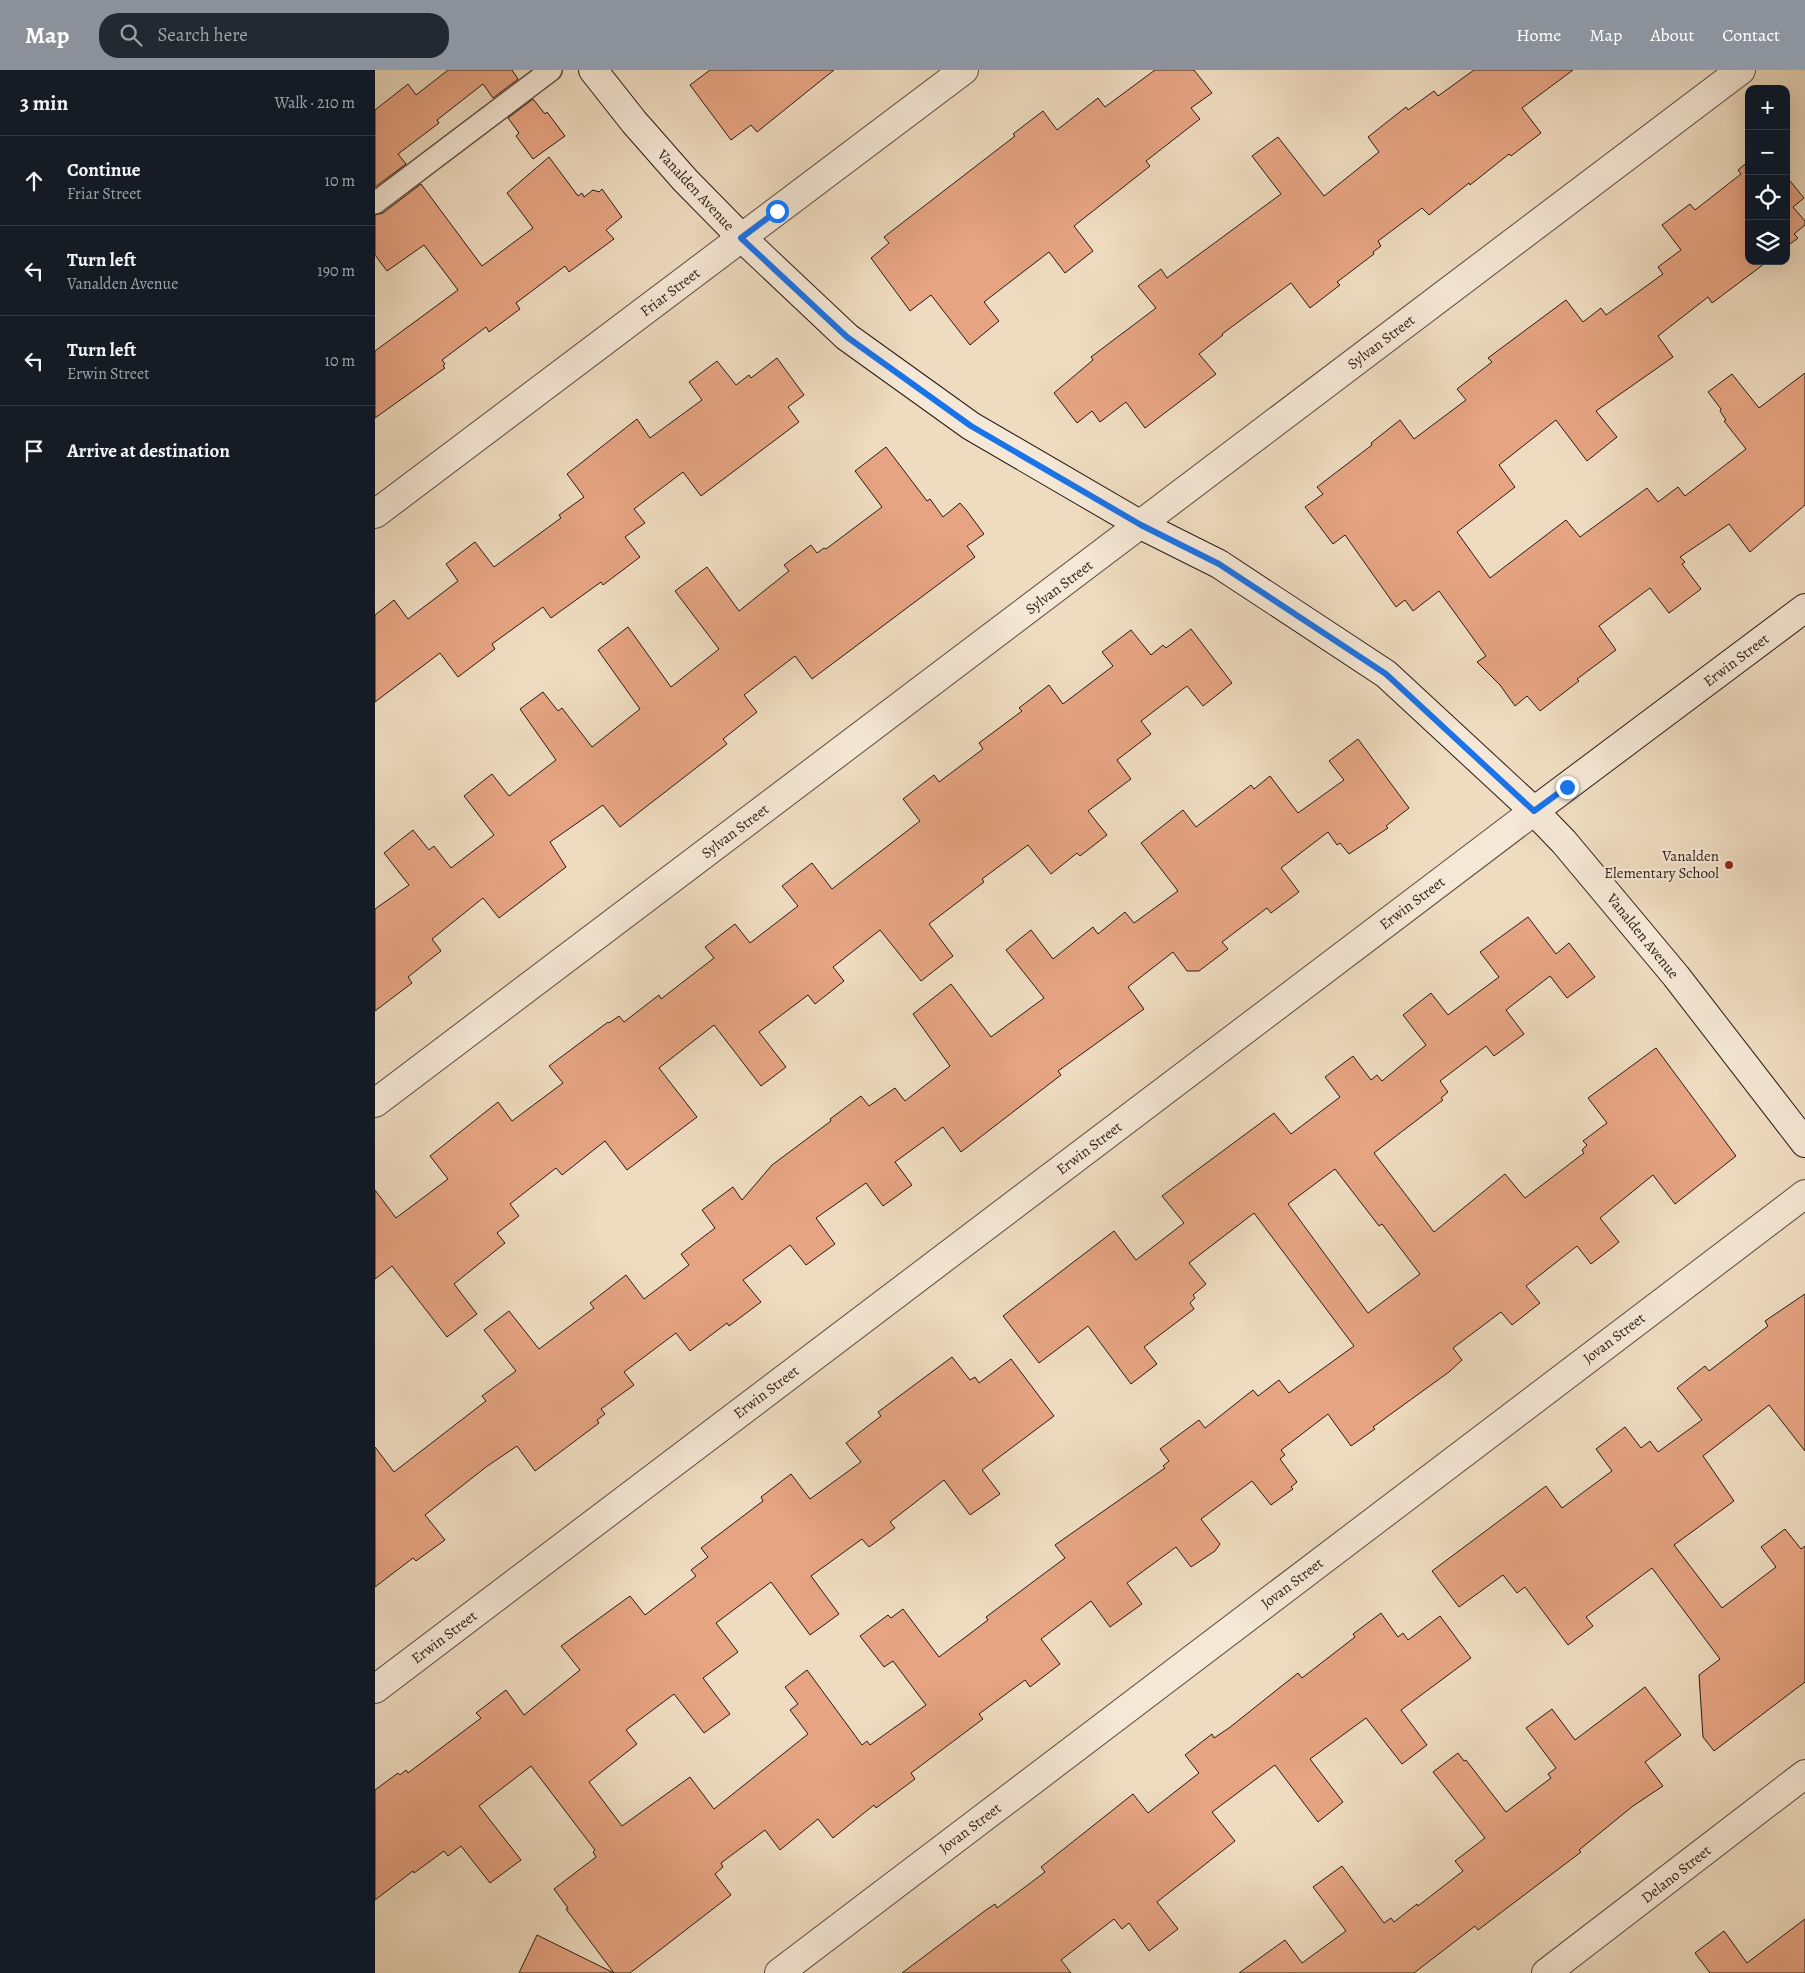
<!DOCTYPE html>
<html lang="en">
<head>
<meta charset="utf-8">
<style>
  body { margin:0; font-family:Alegreya,serif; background:#242831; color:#f1f3f6 }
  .controls { position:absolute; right:15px; top:15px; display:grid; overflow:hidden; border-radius:10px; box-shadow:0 5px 20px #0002 }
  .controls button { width:45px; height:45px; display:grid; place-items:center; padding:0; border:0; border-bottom:1px solid #363941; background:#171b24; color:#f1f3f6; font:25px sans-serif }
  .stop { position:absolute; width:15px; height:15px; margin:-11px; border:4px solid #1a73e8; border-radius:50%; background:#fff }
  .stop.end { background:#1a73e8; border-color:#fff; box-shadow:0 1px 5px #0008 }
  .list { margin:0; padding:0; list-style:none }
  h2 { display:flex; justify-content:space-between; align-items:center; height:65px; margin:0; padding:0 20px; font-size:21px }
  h2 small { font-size:16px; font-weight:400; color:#9ea1a6 }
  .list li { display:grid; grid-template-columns:32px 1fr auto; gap:15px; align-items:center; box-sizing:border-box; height:90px; padding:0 20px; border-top:1px solid #363941 }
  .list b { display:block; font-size:19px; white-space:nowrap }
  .list p { margin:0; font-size:16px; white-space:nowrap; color:#9ea1a6 }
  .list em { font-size:16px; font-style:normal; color:#9ea1a6 }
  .icon { flex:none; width:28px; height:28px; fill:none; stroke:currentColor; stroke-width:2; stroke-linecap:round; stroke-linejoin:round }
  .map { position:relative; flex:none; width:1430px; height:1903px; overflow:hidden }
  header { display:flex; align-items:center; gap:30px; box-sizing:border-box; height:70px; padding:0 25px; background:#8c9099; color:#fff }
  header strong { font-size:24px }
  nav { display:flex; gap:28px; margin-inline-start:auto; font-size:18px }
  .search { width:350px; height:45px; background:#242831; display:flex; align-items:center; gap:12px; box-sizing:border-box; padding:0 18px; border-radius:20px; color:#9ea1a6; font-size:19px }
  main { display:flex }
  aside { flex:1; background:#171b24 }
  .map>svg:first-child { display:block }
  .building { fill:#e6a482; stroke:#2b1a13; fill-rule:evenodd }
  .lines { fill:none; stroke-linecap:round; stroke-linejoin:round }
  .lane-casing { stroke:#5c4a3e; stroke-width:24 }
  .street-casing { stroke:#5c4a3e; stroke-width:30 }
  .secondary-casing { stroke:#2b1a13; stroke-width:30 }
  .lane { stroke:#f5e8d6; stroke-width:21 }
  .street { stroke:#f5e8d6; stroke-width:28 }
  .secondary { stroke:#f5e8d6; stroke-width:28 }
  .route { stroke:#1a73e8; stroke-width:6 }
  .poi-dot { fill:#8f2418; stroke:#f5e8d6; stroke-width:2 }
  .labels { text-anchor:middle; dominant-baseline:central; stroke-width:4.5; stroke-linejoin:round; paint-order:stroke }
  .street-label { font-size:15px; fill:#2b1a13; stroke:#f5e8d6 }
  .poi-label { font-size:15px; fill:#2b1a13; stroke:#f5e8d6; text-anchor:end }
</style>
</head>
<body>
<header>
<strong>Map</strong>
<div class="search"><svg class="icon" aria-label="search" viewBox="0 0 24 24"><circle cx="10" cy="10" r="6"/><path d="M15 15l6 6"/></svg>Search here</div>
<nav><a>Home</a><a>Map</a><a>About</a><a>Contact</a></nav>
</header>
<main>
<aside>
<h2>3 min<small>Walk · 210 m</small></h2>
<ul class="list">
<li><svg class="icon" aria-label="ahead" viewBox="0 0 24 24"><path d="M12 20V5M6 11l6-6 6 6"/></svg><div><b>Continue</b><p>Friar Street</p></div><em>10 m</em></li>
<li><svg class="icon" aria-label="left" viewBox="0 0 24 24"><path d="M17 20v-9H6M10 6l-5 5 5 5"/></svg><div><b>Turn left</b><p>Vanalden Avenue</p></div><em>190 m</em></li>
<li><svg class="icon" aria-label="left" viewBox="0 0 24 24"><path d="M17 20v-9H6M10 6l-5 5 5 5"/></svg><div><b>Turn left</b><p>Erwin Street</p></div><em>10 m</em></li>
<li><svg class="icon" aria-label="arrive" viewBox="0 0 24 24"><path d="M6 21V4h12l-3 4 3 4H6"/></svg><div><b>Arrive at destination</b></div></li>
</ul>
</aside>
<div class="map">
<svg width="1430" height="1903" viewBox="0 0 1430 1903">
  <rect width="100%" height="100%" fill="#efdcc0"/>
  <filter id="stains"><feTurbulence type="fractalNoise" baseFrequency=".004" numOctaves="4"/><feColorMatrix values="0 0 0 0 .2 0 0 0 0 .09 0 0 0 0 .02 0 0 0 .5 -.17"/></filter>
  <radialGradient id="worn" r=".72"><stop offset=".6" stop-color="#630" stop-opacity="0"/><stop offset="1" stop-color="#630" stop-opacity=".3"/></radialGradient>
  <!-- building -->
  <g class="building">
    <path d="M73,0H137L143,9L118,28L108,14L62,50L64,53L23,84L31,94L0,117V40L33,14L41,25Z"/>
    <path d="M335,0H459L382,62L376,55L356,70L315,15Z"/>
    <path d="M780,0H819L837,23L816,38L825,49L771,91L775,96L699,156L718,181L690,203L674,182L609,232L624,251L595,275L556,225L535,241L496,188L514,173L509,167L640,66L638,64L668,41L682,60L723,28L730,37Z"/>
    <path d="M1099,0H1198L1147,38L1166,63L1136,86L1134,84L1095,115L1094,113L1054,145L1047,138L1003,171L1006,176L998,182L999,184L962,212L965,215L935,238L916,213L847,264L848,265L824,284L841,304L770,358L751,332L725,352L717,341L702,353L679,323L718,290L716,287L781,238L763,216L786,199L792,208L906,124L877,86L903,67L949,126L1004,82L993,67L1031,37L1033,40L1059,21L1063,26Z"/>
    <path d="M158,29L170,44L172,42L190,66L158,89L141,66L144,63L133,48Z"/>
    <path d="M174,87L203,126L207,123L209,127L218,120L224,122L227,119L247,147L231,160L239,169L194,202L190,196L141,233L145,239L114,262L111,257L67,290L70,294L68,296L70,298L0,348V281L83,220L49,175L12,201L0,185V145L8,143L46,114L107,196L158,158L132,123Z"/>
    <path d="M1374,91V191H1393L1337,233L1333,227L1283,266L1298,287L1221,341L1242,367L1212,391L1181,350L1124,395L1140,417L1082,462L1115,508L1191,450L1205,467L1272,418L1283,432L1303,417L1310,426L1371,379L1349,351L1351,350L1345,341L1346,339L1333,322L1357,304L1384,338L1430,303V435L1375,482L1354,454L1305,487L1310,492L1307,494L1326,519L1294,543L1275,518L1224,556L1241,580L1202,609L1204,611L1165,641L1152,626L1140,636L1125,615L1102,592L1111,586L1064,521L1038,541L1030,530L1021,537L970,465L958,474L930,437L948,424L942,417L997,375L996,373L1025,350L1039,369L1091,330L1082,319L1117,292L1113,288L1191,230L1208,252L1226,238L1231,245L1288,204L1283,197L1306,180L1287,155L1315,134L1320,140L1366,104L1363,100Z"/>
    <path d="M1411,106L1429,128L1418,137L1430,151V155L1419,164L1423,168L1411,177Z"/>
    <path d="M402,288L429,325L413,337L424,352L326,426L308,402L259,439L270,453L250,467L265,487L228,515L226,512L176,548L168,537L117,574L120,579L83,607L65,583L0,632V545L19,530L33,549L83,511L71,494L100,472L119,497L186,448L184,445L209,427L192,404L262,349L275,368L327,330L314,312L342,291L361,315L374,305L376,308Z"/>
    <path d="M511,377L552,431L555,429L568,447L585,433L592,441L609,464L592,476L600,487L437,609L420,586L369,625L382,642L348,669L352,674L245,757L228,735L175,772L191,797L124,848L108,828L57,869L66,881L33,907L37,913L0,941V839L34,815L9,783L38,760L54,780L59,776L76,798L119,765L89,726L117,704L134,726L181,690L145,639L168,622L183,641L187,638L217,677L265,639L223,580L253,557L296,617L344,579L300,521L332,497L364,541L414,501L409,495L436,475L442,483L449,478L451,479L507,437L480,401Z"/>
    <path d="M816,559L857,613L828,636L812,616L766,651L776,664L742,690L756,709L713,741L732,765L705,786L702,783L676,804L653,775L607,809L609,812L554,854L578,886L546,911L505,860L458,897L469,911L440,934L433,925L384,962L411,997L386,1016L339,955L284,998L322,1047L252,1100L230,1071L187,1105L181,1098L135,1134L144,1146L122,1163L130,1173L79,1214L102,1244L72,1267L17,1196L0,1209V1120L21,1148L73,1109L55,1086L123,1032L137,1051L188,1013L174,996L233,952L234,953L244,946L249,952L284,925L286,929L339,888L330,877L360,854L375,873L423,836L407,816L437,793L457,819L545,751L528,729L559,705L564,712L608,679L604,673L647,641L644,638L674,615L688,634L738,596L727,582L756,560L776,585L788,575L791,578Z"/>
    <path d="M983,669L1034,738L1011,756L1013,758L974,784L965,773L962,775L953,762L906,798L924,822L896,843L892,838L847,872L853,879L824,901H812L798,882L753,917L769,939L683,1001L686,1005L586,1082L568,1057L520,1092L537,1115L508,1136L491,1113L441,1148L460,1174L431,1195L415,1175L368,1210L386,1232L354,1256L352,1253L315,1281L301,1263L249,1302L259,1315L226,1339L230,1344L222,1350L224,1353L160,1401L142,1376L111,1397L50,1445L70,1470L41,1491L38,1488L0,1517V1377L19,1402L111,1331L107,1326L141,1301L109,1260L134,1241L164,1279L219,1238L215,1233L251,1205L269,1229L314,1195L306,1184L340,1158L327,1140L358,1117L367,1130L397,1095L456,1051L455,1049L486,1026L494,1036L520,1018L530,1031L575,996L538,944L576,914L616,967L669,928L631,880L656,860L678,889L718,857L723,864L750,842L759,853L803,821L766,773L808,740L821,757L876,715L879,719L895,706L923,743L969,710L954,691Z"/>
    <path d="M1153,847L1181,884L1194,873L1220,907L1192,928L1175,906L1131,940L1149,964L1119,986L1111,976L1065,1011L1073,1022L1066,1028L1068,1030L999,1083L1059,1162L1130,1104L1150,1128L1209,1083L1207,1080L1212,1075L1208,1071L1232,1053L1213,1028L1281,978L1361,1086L1300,1134L1278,1105L1225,1148L1244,1172L1238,1177L1216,1194L1202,1176L1151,1216L1165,1233L1137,1255L1126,1242L1078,1278L1087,1290L1074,1302L998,1357L1000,1359L976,1376L953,1344L906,1380L910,1385L905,1389L922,1412L916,1417L918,1419L896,1435L877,1411L826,1449L845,1474L840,1481L816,1497L801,1477L752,1513L767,1534L735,1557L716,1531L666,1569L685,1594L655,1617L650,1610L604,1644L608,1649L536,1703L540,1709L501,1738L499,1735L458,1768L443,1749L405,1780L390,1760L346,1793L348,1797L340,1804L356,1825L255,1903H144L162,1865L239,1903L191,1839L193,1838L179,1819L221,1787L218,1782L220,1780L156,1696L104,1736L146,1790L115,1813L86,1776L73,1786L69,1781L39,1803L38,1801L0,1830V1720L23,1703L25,1705L31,1700L33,1703L106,1648L101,1643L131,1620L149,1645L205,1600L186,1576L255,1526L270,1545L321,1506L316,1500L333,1487L326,1478L388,1431L386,1427L416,1404L435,1429L486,1392L471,1373L506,1346L503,1342L577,1287L595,1310L600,1307L604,1313L636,1289L679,1346L607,1400L625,1424L595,1445L569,1410L515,1452L520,1458L494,1477L487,1469L436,1506L464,1544L435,1565L396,1512L341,1553L363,1582L328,1608L355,1644L329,1663L299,1624L251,1660L262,1674L214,1712L247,1756L315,1707L339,1739L433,1664L415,1640L423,1634L410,1617L432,1600L487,1675L492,1671L495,1675L551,1635L518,1591L509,1597L485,1566L513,1545L516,1548L528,1539L564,1587L613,1550L611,1547L690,1488L680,1475L790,1398L788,1396L794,1391L785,1379L824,1350L830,1358L878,1320L883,1326L904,1310L914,1323L979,1276L879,1143L814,1193L831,1214L818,1225L820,1228L815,1233L819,1239L769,1277L782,1294L756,1314L713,1256L664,1293L628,1246L739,1161L761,1190L809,1153L787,1126L899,1043L916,1064L965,1027L950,1007L978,986L996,1010L1002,1005L1007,1011L1051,975L1028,945L1056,923L1073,945L1124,907L1105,882ZM960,1099L1004,1156L1007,1154L1045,1204L993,1243L913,1134Z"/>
    <path d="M1430,1224V1381L1394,1335L1328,1386L1359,1431L1299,1475L1347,1538L1401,1497L1386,1477L1410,1459L1426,1479L1430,1476V1612L1339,1681L1328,1667L1324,1605L1345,1589L1277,1498L1211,1547L1218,1556L1193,1575L1150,1517L1142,1523L1128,1505L1084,1537L1057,1501L1171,1416L1187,1438L1237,1401L1221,1379L1250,1357L1266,1378L1275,1371L1283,1382L1327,1350L1302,1318L1330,1296L1334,1301L1393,1256L1390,1251Z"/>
    <path d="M1006,1543L1023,1567L1028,1563L1033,1570L1065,1546L1096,1588L1026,1640L1052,1675L1027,1694L991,1648L935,1689L968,1732L943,1752L900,1695L837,1742L860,1771L782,1832L803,1859L774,1881L754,1853L747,1859L739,1849L686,1890L696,1903H527L611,1840L620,1834L622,1838L670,1802L666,1797L758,1724L773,1743L824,1703L810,1685L837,1664L839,1668L854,1658L923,1603L927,1608L980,1567L978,1564Z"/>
    <path d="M1270,1617L1306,1665L1270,1692L1288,1716L1258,1736L1204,1780L1206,1782L1103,1860L1100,1856L1039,1903H864L910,1870L927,1893L971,1861L938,1817L967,1796L1009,1853L1016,1848L1019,1852L1042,1834L1043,1836L1088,1801L1080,1791L1110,1768L1058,1702L1083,1683L1089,1691L1091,1690L1131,1742L1176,1708L1173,1704L1181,1698L1151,1658L1177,1639L1200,1670Z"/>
    <path d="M1430,1849V1903H1335L1320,1883L1349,1861L1372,1893Z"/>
  </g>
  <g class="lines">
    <!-- lane casing -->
    <g class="lane-casing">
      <path id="lane" d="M0,133L176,0"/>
    </g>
    <!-- street casing -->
    <g class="street-casing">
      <g id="street">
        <path d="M0,444L589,0"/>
        <path d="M0,1033L1366,0"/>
        <path d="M0,1619L1159,741"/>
        <path d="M404,1903L1430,1124"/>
        <path d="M1171,1903L1430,1704"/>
      </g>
    </g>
    <!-- secondary casing -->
    <g class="secondary-casing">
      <g id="secondary">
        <path d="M218,0L259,52L310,110L367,168L472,267L596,356L766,455L844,494L1011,604L1159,741L1189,772L1301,906L1430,1073"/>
        <path d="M1159,741L1430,538"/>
      </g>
    </g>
    <!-- lane -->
    <use href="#lane" class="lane"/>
    <!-- street -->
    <use href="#street" class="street"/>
    <!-- secondary -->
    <use href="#secondary" class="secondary"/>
  </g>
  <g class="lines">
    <!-- route -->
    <path class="route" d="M402,141L366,168L472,267L596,356L766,455L844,494L1011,604L1159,741L1192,717"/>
  </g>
  <!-- markers -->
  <circle class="poi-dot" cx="1354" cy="795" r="5"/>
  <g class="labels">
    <!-- street labels -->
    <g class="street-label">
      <text transform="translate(321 120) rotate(47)">Vanalden Avenue</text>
      <text transform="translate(295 222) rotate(-37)">Friar Street</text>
      <text transform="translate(1006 272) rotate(-37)">Sylvan Street</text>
      <text transform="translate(684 517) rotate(-37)">Sylvan Street</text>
      <text transform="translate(1361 590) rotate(-37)">Erwin Street</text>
      <text transform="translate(360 761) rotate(-37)">Sylvan Street</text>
      <text transform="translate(1037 833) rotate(-37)">Erwin Street</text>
      <text transform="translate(1268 866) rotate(51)">Vanalden Avenue</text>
      <text transform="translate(714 1078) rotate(-37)">Erwin Street</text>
      <text transform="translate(1239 1268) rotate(-37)">Jovan Street</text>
      <text transform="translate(391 1322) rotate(-37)">Erwin Street</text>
      <text transform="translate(917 1513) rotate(-37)">Jovan Street</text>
      <text transform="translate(69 1567) rotate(-37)">Erwin Street</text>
      <text transform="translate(595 1758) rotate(-37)">Jovan Street</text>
      <text transform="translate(1301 1804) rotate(-38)">Delano Street</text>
    </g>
    <!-- poi labels -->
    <g class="poi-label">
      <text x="1344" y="786">Vanalden<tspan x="1344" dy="17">Elementary School</tspan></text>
    </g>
  </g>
  <rect width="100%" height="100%" filter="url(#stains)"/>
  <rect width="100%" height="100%" fill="url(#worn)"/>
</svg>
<div class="controls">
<button>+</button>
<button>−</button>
<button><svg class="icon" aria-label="locate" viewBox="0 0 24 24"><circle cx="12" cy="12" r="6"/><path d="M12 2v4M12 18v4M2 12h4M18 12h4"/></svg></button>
<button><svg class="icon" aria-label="layers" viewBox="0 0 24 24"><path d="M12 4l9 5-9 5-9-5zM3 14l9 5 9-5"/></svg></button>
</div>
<div class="stop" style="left:402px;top:141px"></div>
<div class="stop end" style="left:1192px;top:717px"></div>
</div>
</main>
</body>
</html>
